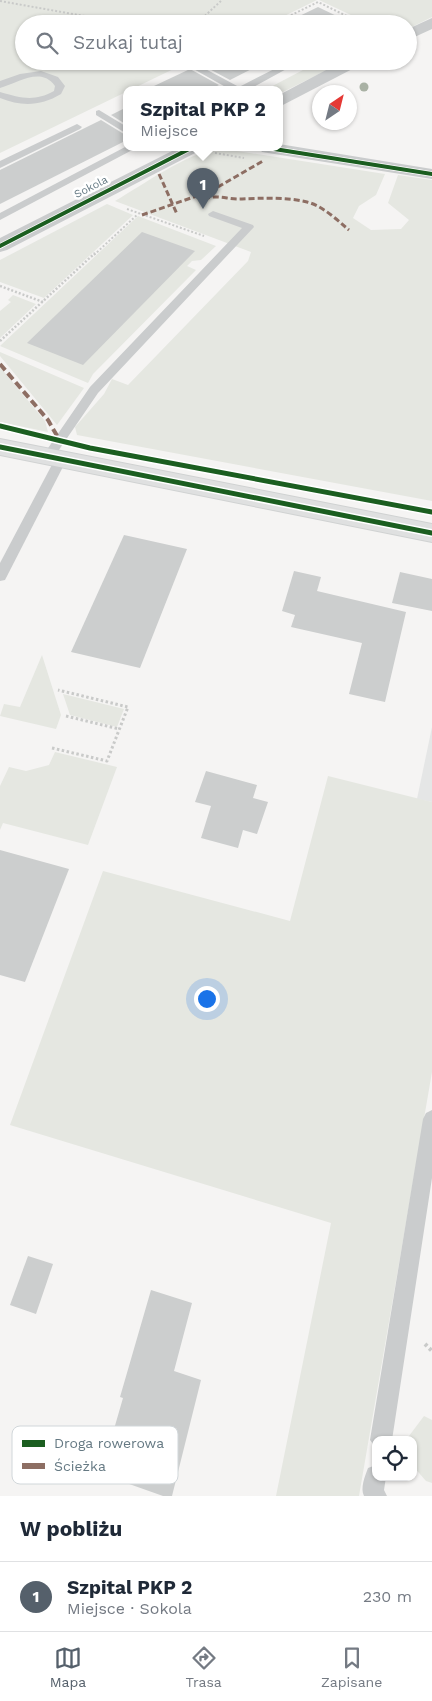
<!DOCTYPE html>
<html lang="pl">
<head>
<meta charset="utf-8">
<style>
  body { margin:0; font-family:"Work Sans",sans-serif; background:#f6f6f7; color:#1f2937 }
  .controls { position:absolute; right:15px; bottom:15px; display:grid; overflow:hidden; border-radius:10px; box-shadow:0 1px 4px #0004 }
  .controls button { width:45px; height:45px; display:grid; place-items:center; padding:0; border:0; border-bottom:1px solid #e0e1e3; background:#fff; color:#1f2937; font:25px sans-serif }
  .compass { position:absolute; left:312px; top:85px; width:45px; height:45px; border-radius:50%; background:#fff; box-shadow:0 1px 4px #0004; rotate:35deg }
  .you { position:absolute; left:206px; top:998px; width:18px; height:18px; margin:-12px; border:4px solid #fff; border-radius:50%; background:#1a73e8; box-shadow:0 0 0 8px #1a73e833 }
  .badge { display:grid; place-items:center; width:32px; height:32px; border-radius:50%; background:#55606b; color:#fff; font-size:16px; font-weight:700 }
  .pin { position:absolute; translate:-50% -41px; filter:drop-shadow(0 1px 2px #0008) }
  .pin::after { content:''; position:absolute; top:26px; width:18px; height:15px; background:inherit; clip-path:polygon(0 0,100% 0,50% 100%) }
  .popup { position:absolute; left:123px; top:86px; width:160px; height:65px; box-sizing:border-box; display:grid; place-content:center; border-radius:10px; background:#fff; filter:drop-shadow(0 1px 4px #0005); font-size:16px; white-space:nowrap; color:#747a83 }
  .popup b { font-size:19px; color:#1f2937 }
  .popup::after { content:''; position:absolute; left:50%; top:100%; margin-left:-10px; border:10px solid transparent; border-top-color:#fff }
  .list { margin:0; padding:0; list-style:none }
  h2 { display:flex; justify-content:space-between; align-items:center; height:65px; margin:0; padding:0 20px; font-size:21px }
  h2 small { font-size:16px; font-weight:400; color:#747a83 }
  .list li { display:grid; grid-template-columns:32px 1fr auto; gap:15px; align-items:center; box-sizing:border-box; height:70px; padding:0 20px; border-top:1px solid #e0e1e3 }
  .list b { display:block; font-size:19px; white-space:nowrap }
  .list p { margin:0; font-size:16px; white-space:nowrap; color:#747a83 }
  .list em { font-size:16px; font-style:normal; color:#747a83 }
  .icon { flex:none; width:28px; height:28px; fill:none; stroke:currentColor; stroke-width:2; stroke-linecap:round; stroke-linejoin:round }
  .map { position:relative; flex:none; width:432px; height:1496px; overflow:hidden }
  .search { position:absolute; background:#fff; box-shadow:0 1px 4px #0004; left:15px; right:15px; top:15px; height:55px; display:flex; align-items:center; gap:12px; box-sizing:border-box; padding:0 18px; border-radius:28px; color:#747a83; font-size:19px }
  .sheet { height:135px; background:#fff }
  nav { display:flex; justify-content:space-around; align-items:center; box-sizing:border-box; height:70px; border-top:1px solid #e0e1e3; background:#fff; font-size:14px; color:#747a83 }
  nav a { display:grid; justify-items:center; gap:2px }
  nav .on { color:#55606b }
  .map>svg:first-child { display:block }
  .built { fill:#e5e6e6 }
  .green { fill:#e5e7e1 }
  .building { fill:#cccece }
  .lines { fill:none; stroke-linecap:round; stroke-linejoin:round }
  .secondary-casing { stroke:#d0d2d2; stroke-width:2 }
  .path-far3 { stroke:#c9cac9; stroke-width:2; stroke-dasharray:2 2; stroke-linecap:butt }
  .path-far2 { stroke:#c9cac9; stroke-width:2.5; stroke-dasharray:2 2; stroke-linecap:butt }
  .path-far1 { stroke:#c9cac9; stroke-width:3; stroke-dasharray:2.5 2.5; stroke-linecap:butt }
  .path { stroke:#c9cac9; stroke-width:4; stroke-dasharray:3 3; stroke-linecap:butt }
  .lane { fill:#cacccd; fill-rule:evenodd }
  .street { fill:#cacccd; fill-rule:evenodd }
  .secondary { fill:#dfe0e0; fill-rule:evenodd }
  .quiet-far1 { stroke:#8d6e63; stroke-width:3; stroke-dasharray:6 3; stroke-linecap:butt }
  .quiet { stroke:#8d6e63; stroke-width:4; stroke-dasharray:8 4; stroke-linecap:butt }
  .cycleway-far1-casing { stroke:#fff; stroke-width:5.5 }
  .cycleway-casing { stroke:#fff; stroke-width:8 }
  .cycleway-far1 { stroke:#1b5e20; stroke-width:4 }
  .cycleway { stroke:#1b5e20; stroke-width:5 }
  .tree { fill:#a9b1a4 }
  .labels { text-anchor:middle; dominant-baseline:central; stroke-width:5; stroke-linejoin:round; paint-order:stroke }
  .far-street-label { font-size:11px; fill:#657983; stroke:#fff }
  .key { fill:#fff; stroke:#d1d7da; stroke-width:1 }
  .key-label { font-size:14px; fill:#657983 }
</style>
</head>
<body>
<div class="map">
<svg width="432" height="1496" viewBox="0 0 432 1496">
  <rect width="100%" height="100%" fill="#f5f4f3"/>
  <!-- built -->
  <path class="built" d="M432,727V802L417,799Z"/>
  <!-- green -->
  <g class="green">
    <path d="M0,0H317L268,24H24V61H190L0,153Z"/>
    <path d="M319,0H432V17L408,29V24H370Z"/>
    <path d="M320,61H345L279,94V90H265Z"/>
    <path d="M218,148L385,174L376,195L359,206L353,218L371,230L401,229L409,220L388,203L398,175L432,180V501L77,435L75,427L104,394L112,379L128,385L248,261L251,252L115,201C144,184 186,154 218,148Z"/>
    <path d="M107,204L133,215L44,298L0,282V260Z"/>
    <path d="M138,216L216,246L201,260L192,261L187,266L196,270L93,374L88,383L0,346Z"/>
    <path d="M13,295L36,304L0,338V311L11,302L8,300Z"/>
    <path d="M0,352L84,388L57,425L0,356Z"/>
    <path d="M0,367L45,421L48,432L0,422Z"/>
    <path d="M42,655L61,715L56,729L0,716L4,704L20,707Z"/>
    <path d="M63,694L124,709L117,727L70,715Z"/>
    <path d="M55,752L117,767L88,845L3,823L0,830V786L9,767L26,771L49,765Z"/>
    <path d="M328,776L432,802V1072L359,1496H276L331,1223L10,1125L103,871L290,921Z"/>
    <path d="M424,1416L432,1420V1483L426,1481L413,1466V1440H406Z"/>
  </g>
  <!-- building -->
  <g class="building">
    <path d="M318,7L347,21L342,24H283Z"/>
    <path d="M206,61H267L230,80L200,64Z"/>
    <path d="M190,69L219,85L209,90H159L154,86Z"/>
    <path d="M127,107V125L111,115Z"/>
    <path d="M101,120L127,136V140L0,204V170Z"/>
    <path d="M142,232L195,251L83,365L27,343Z"/>
    <path d="M124,535L187,549L140,668L71,652Z"/>
    <path d="M294,571L321,577L317,591L406,612L385,702L349,694L362,643L291,627L295,615L282,611Z"/>
    <path d="M400,572L432,579V611L392,603Z"/>
    <path d="M206,771L257,785L253,798L268,802L257,834L243,830L238,848L201,838L211,806L195,802Z"/>
    <path d="M0,850L69,869L25,982L0,975Z"/>
    <path d="M28,1256L53,1264L36,1314L10,1305Z"/>
    <path d="M151,1290L192,1303L174,1371L201,1380L172,1496H163L101,1474L123,1398L120,1397Z"/>
  </g>
  <g class="lines">
    <!-- secondary casing -->
    <g class="secondary-casing">
      <path id="secondary" d="M0,439L432,524V542L0,455Z"/>
    </g>
    <!-- path-far3 -->
    <g class="path-far3">
      <path d="M0,1L129,24"/>
      <path d="M196,24L222,0"/>
      <path d="M273,24L318,2L363,24"/>
      <path d="M215,153L244,158"/>
      <path d="M127,209L204,236"/>
      <path d="M94,255L138,214"/>
    </g>
    <!-- path-far2 -->
    <g class="path-far2">
      <path d="M0,286L43,302"/>
      <path d="M0,341L95,253"/>
    </g>
    <!-- path-far1 -->
    <g class="path-far1">
      <path d="M66,716L119,729"/>
      <path d="M52,748L107,761L128,707L58,690"/>
    </g>
    <!-- path -->
    <path class="path" d="M425,1344L432,1351"/>
    <!-- lane -->
    <g class="lane">
      <path d="M290,61H301L248,90H231L190,67L195,64L198,65L239,87Z"/>
      <path d="M41,71L58,77L65,86L61,94C41,106 22,107 0,98V92C21,98 34,102 54,91L55,86C41,66 18,83 0,88V81L20,74Z"/>
      <path d="M149,86L157,90H145L146,87Z"/>
      <path d="M99,110L127,127V134L96,115V111Z"/>
      <path d="M77,124L82,127L80,129L0,168V161Z"/>
      <path d="M127,146L136,148L0,220V213Z"/>
      <path d="M213,211L253,225L254,227L98,393L52,460H44L42,457L44,454L90,387L242,228L209,216L208,214Z"/>
      <path d="M61,455L67,459L5,580L0,581V563L55,459Z"/>
      <path d="M432,1110V1178L392,1440H376V1448L370,1440L423,1119L426,1113Z"/>
      <path d="M376,1465V1477H386L384,1490L387,1496H364C360,1488 365,1476 368,1468Z"/>
    </g>
    <!-- street -->
    <g class="street">
      <path d="M432,18V29L408,40V29Z"/>
      <path d="M343,61H364L362,64L279,107V95Z"/>
      <path d="M279,144L432,169V179L268,153L262,152L259,148H279Z"/>
      <path d="M178,148H200L197,152L7,250L0,252V238Z"/>
    </g>
    <!-- secondary -->
    <use href="#secondary" class="secondary"/>
    <!-- quiet-far1 -->
    <g class="quiet-far1">
      <path d="M205,152L206,148"/>
      <path d="M159,174L177,214"/>
      <path d="M204,199C217,194 229,200 242,199C262,198 287,197 307,202C323,206 337,220 349,230"/>
      <path d="M142,215L211,191L263,161"/>
    </g>
    <!-- quiet -->
    <path class="quiet" d="M0,364L48,420L60,441"/>
    <!-- cycleway-far1 casing -->
    <g class="cycleway-far1-casing">
      <g id="cycleway-far1">
        <path d="M268,148L432,174"/>
        <path d="M0,246L191,148"/>
      </g>
    </g>
    <!-- cycleway casing -->
    <g class="cycleway-casing">
      <g id="cycleway">
        <path d="M0,426L90,448L432,512"/>
        <path d="M0,447L432,533"/>
      </g>
    </g>
    <!-- cycleway-far1 -->
    <use href="#cycleway-far1" class="cycleway-far1"/>
    <!-- cycleway -->
    <use href="#cycleway" class="cycleway"/>
  </g>
  <!-- trees -->
  <circle class="tree" cx="364" cy="87" r="4.5"/>
  <g class="labels">
    <!-- far-street labels -->
    <g class="far-street-label">
      <text transform="translate(91 187) rotate(-27)">Sokola</text>
    </g>
  </g>
  <!-- legend -->
  <rect x="12" y="1426" width="166" height="58" rx="8" class="key"/>
  <rect x="22" y="1440" width="23" height="7" fill="#1b5e20"/>
  <rect x="22" y="1463" width="23" height="6" fill="#8d6e63"/>
  <g class="key-label">
    <text x="54" y="1448">Droga rowerowa</text>
    <text x="54" y="1471">Ścieżka</text>
  </g>
</svg>
<div class="controls">
<button><svg class="icon" aria-label="locate" viewBox="0 0 24 24"><circle cx="12" cy="12" r="6"/><path d="M12 2v4M12 18v4M2 12h4M18 12h4"/></svg></button>
</div>
<svg class="compass" viewBox="-18 -18 36 36"><path d="M0-13l5 13h-10z" fill="#e53935"/><path d="M0 13l5-13h-10z" fill="#747a83"/></svg>
<div class="you"></div>
<div class="pin badge" style="left:203px;top:209px">1</div>
<div class="popup"><b>Szpital PKP 2</b>Miejsce</div>
<div class="search"><svg class="icon" aria-label="search" viewBox="0 0 24 24"><circle cx="10" cy="10" r="6"/><path d="M15 15l6 6"/></svg>Szukaj tutaj</div>
</div>
<section class="sheet">
<h2>W pobliżu<small></small></h2>
<ul class="list">
<li><span class="badge">1</span><div><b>Szpital PKP 2</b><p>Miejsce · Sokola</p></div><em>230 m</em></li>
</ul>
</section>
<nav>
<a class="on"><svg class="icon" aria-label="map" viewBox="0 0 24 24"><path d="M3 6l6-2 6 2 6-2v14l-6 2-6-2-6 2zM9 4v14M15 6v14"/></svg>Mapa</a>
<a><svg class="icon" aria-label="directions" viewBox="0 0 24 24"><path d="M12 3l9 9-9 9-9-9zM9 14v-3h6M13 9l2 2-2 2"/></svg>Trasa</a>
<a><svg class="icon" aria-label="saved" viewBox="0 0 24 24"><path d="M7 4h10v16l-5-4-5 4z"/></svg>Zapisane</a>
</nav>
</body>
</html>
